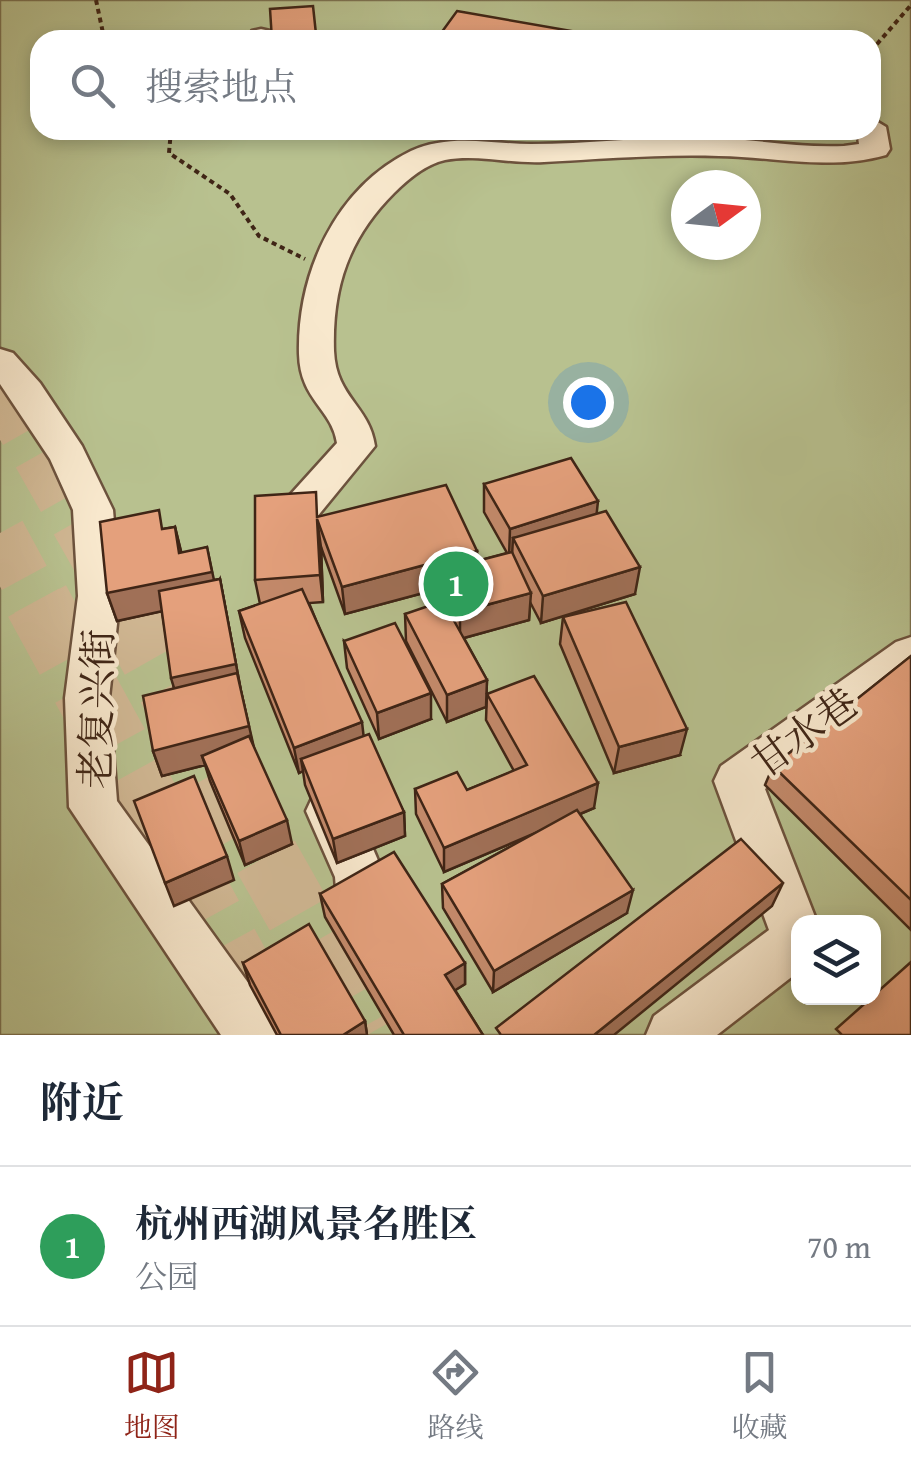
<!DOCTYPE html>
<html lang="zh">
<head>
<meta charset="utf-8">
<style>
  body { margin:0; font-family:"Gentium Book Plus","Noto Serif SC",serif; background:#f2f2f3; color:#1f2937 }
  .controls { position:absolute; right:30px; bottom:30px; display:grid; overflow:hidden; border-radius:20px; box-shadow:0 5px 15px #0003 }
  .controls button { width:90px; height:90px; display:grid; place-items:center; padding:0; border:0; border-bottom:2px solid #e0e1e3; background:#fff; color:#1f2937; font:50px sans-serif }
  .compass { position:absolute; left:671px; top:170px; width:90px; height:90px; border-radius:50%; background:#fff; box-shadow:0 5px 15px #0003; rotate:75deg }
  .you { position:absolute; left:588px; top:402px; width:35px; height:35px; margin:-25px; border:8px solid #fff; border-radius:50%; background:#1a73e8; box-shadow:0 0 0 15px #1a73e833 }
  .badge { display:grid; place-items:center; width:65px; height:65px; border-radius:50%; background:#8f2418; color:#fff; font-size:32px; font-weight:700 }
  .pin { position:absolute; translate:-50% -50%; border:5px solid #fff; box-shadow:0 2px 10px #0006 }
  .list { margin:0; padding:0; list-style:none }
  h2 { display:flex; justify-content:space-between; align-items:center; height:130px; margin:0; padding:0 40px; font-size:42px }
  h2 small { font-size:32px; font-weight:400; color:#747a83 }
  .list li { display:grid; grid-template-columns:65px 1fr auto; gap:30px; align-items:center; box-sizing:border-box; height:160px; padding:0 40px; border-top:2px solid #e0e1e3 }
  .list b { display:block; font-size:38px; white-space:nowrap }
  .list p { margin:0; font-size:32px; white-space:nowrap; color:#747a83 }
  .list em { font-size:32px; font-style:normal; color:#747a83 }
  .icon { flex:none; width:55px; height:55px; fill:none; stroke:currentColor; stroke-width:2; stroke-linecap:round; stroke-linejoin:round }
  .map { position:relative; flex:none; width:911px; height:1035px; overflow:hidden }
  .search { position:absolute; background:#fff; box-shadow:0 5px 15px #0003; left:30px; right:30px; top:30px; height:110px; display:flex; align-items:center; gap:25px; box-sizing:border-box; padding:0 35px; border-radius:30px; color:#747a83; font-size:38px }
  .sheet { height:290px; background:#fff }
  nav { display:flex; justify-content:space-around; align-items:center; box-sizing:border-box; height:140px; border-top:2px solid #e0e1e3; background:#fff; font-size:28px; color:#747a83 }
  nav a { display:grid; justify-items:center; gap:5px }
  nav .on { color:#8f2418 }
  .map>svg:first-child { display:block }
  .green { fill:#b8c18f; stroke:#7c7352; stroke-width:2.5; fill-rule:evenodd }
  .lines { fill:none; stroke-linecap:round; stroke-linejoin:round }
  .highway-tunnel-far1 { stroke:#d0b793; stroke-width:51; stroke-dasharray:51 26; stroke-linecap:butt }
  .highway-tunnel { stroke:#d0b793; stroke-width:66; stroke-dasharray:66 32; stroke-linecap:butt }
  .minor-casing { stroke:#6c523d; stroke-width:5 }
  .path { stroke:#3f2516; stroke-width:4; stroke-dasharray:5 4; stroke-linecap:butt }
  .minor { fill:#f8e8cd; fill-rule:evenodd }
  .wall { fill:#c48a6b; stroke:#3f2516; stroke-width:2.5 }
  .shaded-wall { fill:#a07057; stroke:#3f2516; stroke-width:2.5 }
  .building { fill:#e4a07c; stroke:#3f2516; stroke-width:2.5 }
  .labels { text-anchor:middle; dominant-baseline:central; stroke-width:9; stroke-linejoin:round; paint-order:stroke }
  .street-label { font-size:40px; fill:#3f2516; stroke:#f8e8cd }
</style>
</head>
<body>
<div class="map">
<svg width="911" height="1035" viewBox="0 0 911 1035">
  <rect width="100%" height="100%" fill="#f4dbb2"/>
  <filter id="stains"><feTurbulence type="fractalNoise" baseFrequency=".002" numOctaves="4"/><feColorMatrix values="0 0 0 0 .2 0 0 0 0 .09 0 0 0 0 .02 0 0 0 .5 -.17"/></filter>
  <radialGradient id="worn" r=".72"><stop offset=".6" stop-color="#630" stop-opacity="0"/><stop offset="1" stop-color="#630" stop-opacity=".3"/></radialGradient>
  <!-- green -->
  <path class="green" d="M0,0H911V1035H0ZM40,40H871V130H40ZM686,185H746V245H686ZM798,922H874V998H798Z"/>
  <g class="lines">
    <!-- highway-tunnel-far1 -->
    <g class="highway-tunnel-far1">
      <path d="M0,388L122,603"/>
      <path d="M0,533L38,603"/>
    </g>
    <!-- highway-tunnel -->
    <g class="highway-tunnel">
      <path d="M37,601L275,1035"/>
      <path d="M121,601L367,1035"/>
    </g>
    <!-- minor casing -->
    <g class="minor-casing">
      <g id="minor">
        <path d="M261,29L270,31L275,40H249L252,31Z"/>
        <path d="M871,118L886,127L890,149L886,155C830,171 776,157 719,156C661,154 602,159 544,162C511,164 477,154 445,160C426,164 408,179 394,193C349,238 332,287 334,351C336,398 369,405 375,446L312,523L300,548L286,553L272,548L266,537L281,505L337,443C332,409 300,400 299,354C297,274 335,188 411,151C449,133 492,144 531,144C587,144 643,137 699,137C748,138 796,148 844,146L859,144L857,130H871Z"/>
        <path d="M0,349L13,353L40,383L82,446L113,510L120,596L109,698L117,801L272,1016L280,1035H221L69,807L65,698L78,596L73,510L50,459L0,384Z"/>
        <path d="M911,637V679L765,789L817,922H798V972L717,1035H646L654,1016L769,930L714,781L721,766L896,642Z"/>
        <path d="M330,789L347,796C368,840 404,894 383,944L365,951L347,944L339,926L335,877L306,811L313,796Z"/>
      </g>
    </g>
    <!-- path -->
    <g class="path">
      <path d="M96,0L103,33L112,40"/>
      <path d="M871,51L911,5"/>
      <path d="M171,130L169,153L230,194L259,236L305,259"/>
    </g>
    <!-- minor -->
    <use href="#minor" class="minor"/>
  </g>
  <!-- wall -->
  <g class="wall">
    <path d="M484,484L597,514L635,594L541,623L530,602L529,620L464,638L487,680L486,707L447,722L406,641L405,614L446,606L442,598V588L345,614L321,547L323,602L309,603L363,736L404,812L405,836L337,863L305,785L303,771L299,773L245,638L239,611L260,604L255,580L320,517L477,551V561L507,553L484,512Z"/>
    <path d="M175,527L181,552L214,580L220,579L241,691L253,746L292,844L245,865L210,781L205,765L162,776L153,751L174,689L162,611L117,621L107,593L164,529Z"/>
    <path d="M563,617L680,755L614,773L560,644Z"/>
    <path d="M344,641L431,719L379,739L347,668Z"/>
    <path d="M911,656V930L765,785L773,766Z"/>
    <path d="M487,694L594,808L580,814L627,913L493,992L443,908L442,884L538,832L444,872L416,814L415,789L467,790L514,771L486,720Z"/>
    <path d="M320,894L465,963V984L455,990L483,1035H394L325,917Z"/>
    <path d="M243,963L365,1021L367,1035H277L250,985Z"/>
  </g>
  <!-- shaded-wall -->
  <g class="shaded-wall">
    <path d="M598,501L595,529L513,538L512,556L509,557L510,529Z"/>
    <path d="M317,519L321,547L323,602L320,575Z"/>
    <path d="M175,527L182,555L207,547L218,599L117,621L107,593Z"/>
    <path d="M477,551L476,579L442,570V588L345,614L342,587Z"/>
    <path d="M640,567L635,594L541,623L543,596Z"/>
    <path d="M220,579L241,691L255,752L202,756L205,765L162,776L153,751L179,704L171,678Z"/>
    <path d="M531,593L529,620L460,639V612Z"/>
    <path d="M487,680L486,707L447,722V695Z"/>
    <path d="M431,693V719L379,739L377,713Z"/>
    <path d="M362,722L365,748L301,759L303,771L299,773L294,748Z"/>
    <path d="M687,729L680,755L614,773L619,747Z"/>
    <path d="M598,783L594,808L444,872V848Z"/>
    <path d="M404,812L405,836L337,863L333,839Z"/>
    <path d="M287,820L292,844L245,865L239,841Z"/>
    <path d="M227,856L234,880L174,906L165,883Z"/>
    <path d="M783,883L772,906L614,1035H594Z"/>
    <path d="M633,890L627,913L493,992L494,971Z"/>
    <path d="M465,963V984L446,996L445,975Z"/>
    <path d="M365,1021L367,1035H343Z"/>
  </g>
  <!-- building -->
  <g class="building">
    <path d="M313,6L316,34L335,40H272L270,9Z"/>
    <path d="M457,11L623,40H436Z"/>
    <path d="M571,458L598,501L510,529L484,484Z"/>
    <path d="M446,485L477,551L342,587L317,519L320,575L255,580V496L316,492L317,517Z"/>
    <path d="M159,510L162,529L175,527L179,553L207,547L212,572L107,593L100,522Z"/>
    <path d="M606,511L640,567L543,596L513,538Z"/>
    <path d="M512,552L531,593L460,612L442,570Z"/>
    <path d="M220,579L236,664L171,678L159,591Z"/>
    <path d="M302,589L362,722L294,748L239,611Z"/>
    <path d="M443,601L487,680L447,695L405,614Z"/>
    <path d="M626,602L687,729L619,747L563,617Z"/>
    <path d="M395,623L431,693L377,713L344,641Z"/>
    <path d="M911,656V900L773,766Z"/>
    <path d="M237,673L249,726L153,751L143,696Z"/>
    <path d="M534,676L598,783L444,848L415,789L457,772L467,790L527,765L487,694Z"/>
    <path d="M369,734L404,812L333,839L301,759Z"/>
    <path d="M249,736L287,820L239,841L202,756Z"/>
    <path d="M194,776L227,856L165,883L134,801Z"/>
    <path d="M577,810L633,890L494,971L442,884Z"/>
    <path d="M741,839L783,883L594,1035H501L496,1028Z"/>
    <path d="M394,852L465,963L445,975L483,1035H404L320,894Z"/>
    <path d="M309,924L365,1021L343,1035H281L243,963Z"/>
    <path d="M911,962V1035H842L836,1029L871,998H874V995Z"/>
  </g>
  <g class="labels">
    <!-- street labels -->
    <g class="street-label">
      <text transform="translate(96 709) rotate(-89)">老复兴街</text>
      <text transform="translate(804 732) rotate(-36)">甘水巷</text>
    </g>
  </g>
  <rect width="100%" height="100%" filter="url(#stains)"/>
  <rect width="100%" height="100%" fill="url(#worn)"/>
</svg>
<div class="controls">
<button><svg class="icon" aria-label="layers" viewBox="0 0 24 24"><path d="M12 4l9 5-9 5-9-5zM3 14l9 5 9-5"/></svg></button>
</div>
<svg class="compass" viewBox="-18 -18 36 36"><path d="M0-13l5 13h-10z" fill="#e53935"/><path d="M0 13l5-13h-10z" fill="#747a83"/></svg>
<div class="you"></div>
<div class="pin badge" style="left:456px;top:584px;background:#2e9e5b">1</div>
<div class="search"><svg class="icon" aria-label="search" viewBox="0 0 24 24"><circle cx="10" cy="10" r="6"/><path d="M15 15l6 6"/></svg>搜索地点</div>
</div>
<section class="sheet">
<h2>附近<small></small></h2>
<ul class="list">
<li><span class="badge" style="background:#2e9e5b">1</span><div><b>杭州西湖风景名胜区</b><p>公园</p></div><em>70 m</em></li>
</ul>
</section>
<nav>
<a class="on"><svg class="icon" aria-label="map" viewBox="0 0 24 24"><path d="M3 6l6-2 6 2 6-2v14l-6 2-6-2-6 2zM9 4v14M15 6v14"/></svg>地图</a>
<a><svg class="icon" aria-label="directions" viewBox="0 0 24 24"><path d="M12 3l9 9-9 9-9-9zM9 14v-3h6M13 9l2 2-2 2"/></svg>路线</a>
<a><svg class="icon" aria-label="saved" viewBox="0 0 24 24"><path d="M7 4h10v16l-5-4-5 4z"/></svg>收藏</a>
</nav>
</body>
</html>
